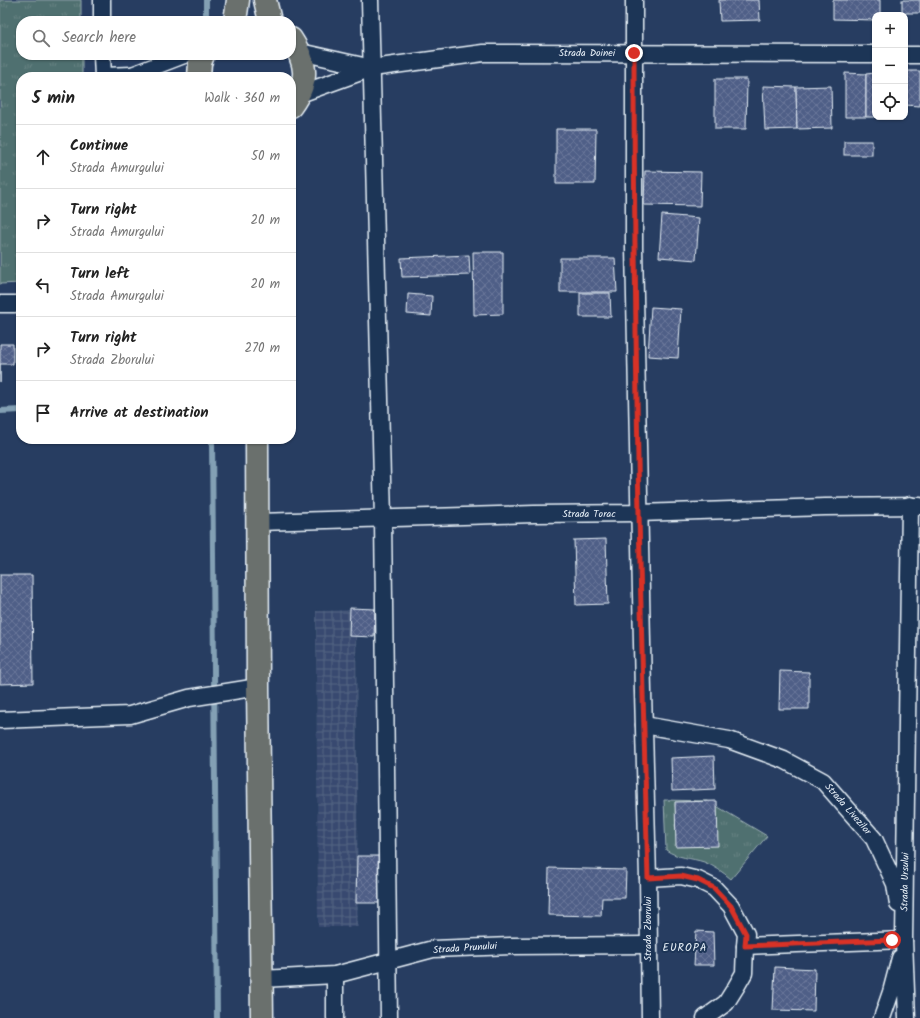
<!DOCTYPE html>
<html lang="en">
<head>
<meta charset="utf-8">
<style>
  body { margin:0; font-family:Kalam,sans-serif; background:#f2f2f2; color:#222 }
  .controls { position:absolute; right:12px; top:12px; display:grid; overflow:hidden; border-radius:8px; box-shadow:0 1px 3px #0004 }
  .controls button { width:36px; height:36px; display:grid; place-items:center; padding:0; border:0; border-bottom:1px solid #e0e0e0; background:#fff; color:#222; font:20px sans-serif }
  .stop { position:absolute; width:12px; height:12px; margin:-9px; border:3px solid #d93025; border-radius:50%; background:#fff }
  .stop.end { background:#d93025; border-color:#fff; box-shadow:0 1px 4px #0008 }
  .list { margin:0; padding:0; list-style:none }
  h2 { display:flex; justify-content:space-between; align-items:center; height:52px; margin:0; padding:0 16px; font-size:17px }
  h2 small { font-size:13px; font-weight:400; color:#767676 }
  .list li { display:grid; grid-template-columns:26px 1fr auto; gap:12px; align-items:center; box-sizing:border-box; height:64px; padding:0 16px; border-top:1px solid #e0e0e0 }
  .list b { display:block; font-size:15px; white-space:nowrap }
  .list p { margin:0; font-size:13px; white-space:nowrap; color:#767676 }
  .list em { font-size:13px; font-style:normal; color:#767676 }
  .icon { flex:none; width:22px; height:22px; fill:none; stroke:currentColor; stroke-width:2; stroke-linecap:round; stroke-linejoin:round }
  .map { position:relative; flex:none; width:920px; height:1018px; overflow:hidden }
  .search { position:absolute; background:#fff; box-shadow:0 1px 3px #0004; left:16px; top:16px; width:280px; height:44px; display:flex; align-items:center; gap:10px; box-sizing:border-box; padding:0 14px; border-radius:16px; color:#767676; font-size:15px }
  .panel { position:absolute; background:#fff; box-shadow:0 1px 3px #0004; left:16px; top:72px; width:280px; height:372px; border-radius:16px }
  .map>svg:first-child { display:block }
  .industrial { fill:url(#industrial-grid) }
  .grass { fill:url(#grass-tufts); stroke:#9cb0b4 }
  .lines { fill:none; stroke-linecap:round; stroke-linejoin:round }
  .stream { stroke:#83a0b4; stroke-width:6 }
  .building { fill:url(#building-cross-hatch); stroke:#e8f1f8 }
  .street-casing { stroke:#e8f1f8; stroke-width:19 }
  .primary-casing { stroke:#e8f1f8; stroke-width:25 }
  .street { stroke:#1d3557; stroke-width:16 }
  .primary { stroke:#6b706d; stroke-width:22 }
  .route { stroke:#d93025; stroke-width:5 }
  .labels { text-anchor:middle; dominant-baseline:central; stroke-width:4; stroke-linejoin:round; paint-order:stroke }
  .street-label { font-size:10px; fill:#e8f1f8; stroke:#1d3557 }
  .neighbourhood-label { font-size:11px; letter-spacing:1px; fill:#e8f1f8; stroke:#1d3557 }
</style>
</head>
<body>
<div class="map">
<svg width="920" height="1018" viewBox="0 0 920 1018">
  <defs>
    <pattern id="industrial-grid" width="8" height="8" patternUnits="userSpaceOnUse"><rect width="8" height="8" fill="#374a6f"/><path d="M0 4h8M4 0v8" fill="none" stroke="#546584"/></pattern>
    <pattern id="grass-tufts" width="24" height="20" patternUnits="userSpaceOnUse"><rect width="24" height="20" fill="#4f6f6f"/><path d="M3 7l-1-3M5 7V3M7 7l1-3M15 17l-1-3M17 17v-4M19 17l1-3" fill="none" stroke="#688484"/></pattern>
    <pattern id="building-cross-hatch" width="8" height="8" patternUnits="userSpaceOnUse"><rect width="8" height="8" fill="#505f87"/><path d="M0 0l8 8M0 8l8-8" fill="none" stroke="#697699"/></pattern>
  </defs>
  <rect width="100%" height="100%" fill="#273d61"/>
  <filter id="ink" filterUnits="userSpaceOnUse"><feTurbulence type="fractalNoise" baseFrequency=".025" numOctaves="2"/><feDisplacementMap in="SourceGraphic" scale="8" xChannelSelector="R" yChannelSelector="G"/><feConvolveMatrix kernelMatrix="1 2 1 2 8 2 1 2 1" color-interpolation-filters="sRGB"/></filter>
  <g filter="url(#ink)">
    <!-- industrial -->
    <path class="industrial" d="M356,610L358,927H318L316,611Z"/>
    <!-- grass -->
    <g class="grass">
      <path d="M0,0H81V21H21V55H82V77H21V283L0,284Z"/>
      <path d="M664,800L708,801L767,836L731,879C723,872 714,866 704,862C692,858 677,858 666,850Z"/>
    </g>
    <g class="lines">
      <!-- stream -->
      <g class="stream">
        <path d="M206,0V21"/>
        <path d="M0,411L21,410"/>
        <path d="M212,439L217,1018"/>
      </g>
    </g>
    <!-- building -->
    <g class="building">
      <path d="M719,0H759L760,20L720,21Z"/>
      <path d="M833,0H880V15H875V20L833,19Z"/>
      <rect x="902" y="0" width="18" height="13"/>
      <path d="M905,71H920V106L905,105Z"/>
      <path d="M845,73L866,74V117H845Z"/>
      <path d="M875,73V117H866V74Z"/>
      <path d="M715,79H747L746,129H715Z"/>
      <path d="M763,86L796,87L797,129L765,130Z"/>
      <path d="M831,86L832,128L797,129L796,87Z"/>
      <path d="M556,129H596L595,184H556Z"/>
      <rect x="844" y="141" width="28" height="14"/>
      <path d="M645,171L701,172L700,206L644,205Z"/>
      <path d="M662,215L699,218L696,260L659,257Z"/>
      <path d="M473,252H503V314L474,315Z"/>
      <path d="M469,255L470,275L402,277L401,258Z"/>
      <path d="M560,258H615L617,292H560Z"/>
      <path d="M580,293H610L611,317H580Z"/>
      <path d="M408,294L432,296L431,316L407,314Z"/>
      <path d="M651,307L681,309L678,358L648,356Z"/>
      <path d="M0,344H13V364H0V382Z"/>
      <rect x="19" y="344" width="2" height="19"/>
      <path d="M606,539L608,604L576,605L574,540Z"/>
      <path d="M0,575H32L33,683L0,684Z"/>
      <path d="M350,608L375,609L374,637L349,636Z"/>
      <path d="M780,671L809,672V709H779Z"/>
      <path d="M714,756L715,789L672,791L671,758Z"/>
      <path d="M717,801L718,846L676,847L675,802Z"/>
      <path d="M357,856H381L380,903H356Z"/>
      <path d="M549,868L626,870L625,898H602L601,916L548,915Z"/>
      <path d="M696,931L713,932L714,965H694Z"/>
      <path d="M775,967L815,969L814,1011L773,1010Z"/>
    </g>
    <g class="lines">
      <!-- street casing -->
      <g class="street-casing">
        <g id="street">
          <path d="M102,0V21"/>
          <path d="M370,0L383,519L389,1018"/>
          <path d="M634,0V247L643,692L648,878L650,1018"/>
          <path d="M300,52L372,68"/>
          <path d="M102,55L103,77"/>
          <path d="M905,55H920"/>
          <path d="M132,75L184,55"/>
          <path d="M103,76L132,75L138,77"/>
          <path d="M300,94L372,68L483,53L875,54"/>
          <path d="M0,304H21"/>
          <path d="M258,522L534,514L639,513L825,507L920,506"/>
          <path d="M0,720L130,715L189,698L258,687"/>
          <path d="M644,725L729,740L784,760L823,781L874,839L895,884L898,904"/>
          <path d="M648,878L681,876L698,880L714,888L731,906L746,934L745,946L904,940"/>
          <path d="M335,975V1018"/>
          <path d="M262,979L335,975L433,949L511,946L648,945"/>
          <path d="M705,1018L726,1003L736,987L744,973L745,946"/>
          <path d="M882,1018L891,992L900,958"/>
          <path d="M907,1018L904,940L910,505"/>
        </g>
      </g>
      <!-- primary casing -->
      <g class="primary-casing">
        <g id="primary">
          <path d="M265,0L270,21"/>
          <path d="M235,21L238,0"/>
          <path d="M291,39C308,65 309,81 291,106"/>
          <path d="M199,77L200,63L203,55"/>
          <path d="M257,439L258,687L262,1018"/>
        </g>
      </g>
      <!-- street -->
      <use href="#street" class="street"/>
      <!-- primary -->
      <use href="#primary" class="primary"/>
    </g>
  </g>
  <g class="lines" filter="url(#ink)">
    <!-- route -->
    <path class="route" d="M634,53C634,328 640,603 648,878L681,876L698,880L714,888L731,906L746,934L745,946L892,940"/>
  </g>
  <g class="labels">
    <!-- street labels -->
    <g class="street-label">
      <text x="587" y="53">Strada Doinei</text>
      <text x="589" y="514">Strada Torac</text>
      <text transform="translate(848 809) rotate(49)">Strada Livezilor</text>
      <text transform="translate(905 882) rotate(-89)">Strada Ursului</text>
      <text transform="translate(648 929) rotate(-90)">Strada Zborului</text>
      <text transform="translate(465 948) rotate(-4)">Strada Prunului</text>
    </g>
    <!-- neighbourhood labels -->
    <g class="neighbourhood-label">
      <text x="685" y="948">EUROPA</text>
    </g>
  </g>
</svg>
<div class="controls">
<button>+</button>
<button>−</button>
<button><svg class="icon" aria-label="locate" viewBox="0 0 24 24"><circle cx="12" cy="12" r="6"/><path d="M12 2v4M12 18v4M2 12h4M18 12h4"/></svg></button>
</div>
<div class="stop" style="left:892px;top:940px"></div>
<div class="stop end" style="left:634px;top:53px"></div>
<div class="search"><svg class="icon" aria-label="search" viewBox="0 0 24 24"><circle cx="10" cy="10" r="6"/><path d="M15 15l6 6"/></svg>Search here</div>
<section class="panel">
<h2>5 min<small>Walk · 360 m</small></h2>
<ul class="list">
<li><svg class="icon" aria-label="ahead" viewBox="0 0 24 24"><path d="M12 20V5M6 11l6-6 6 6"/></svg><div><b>Continue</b><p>Strada Amurgului</p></div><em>50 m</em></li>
<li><svg class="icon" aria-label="right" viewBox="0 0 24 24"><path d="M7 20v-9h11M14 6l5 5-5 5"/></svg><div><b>Turn right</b><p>Strada Amurgului</p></div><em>20 m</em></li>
<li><svg class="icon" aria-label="left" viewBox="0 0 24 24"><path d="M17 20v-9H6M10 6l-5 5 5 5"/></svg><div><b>Turn left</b><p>Strada Amurgului</p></div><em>20 m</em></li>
<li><svg class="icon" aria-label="right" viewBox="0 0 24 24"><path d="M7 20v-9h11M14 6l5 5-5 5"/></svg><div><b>Turn right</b><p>Strada Zborului</p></div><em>270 m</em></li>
<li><svg class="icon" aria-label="arrive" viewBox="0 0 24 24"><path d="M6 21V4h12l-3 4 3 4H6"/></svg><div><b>Arrive at destination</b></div></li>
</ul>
</section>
</div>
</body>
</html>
